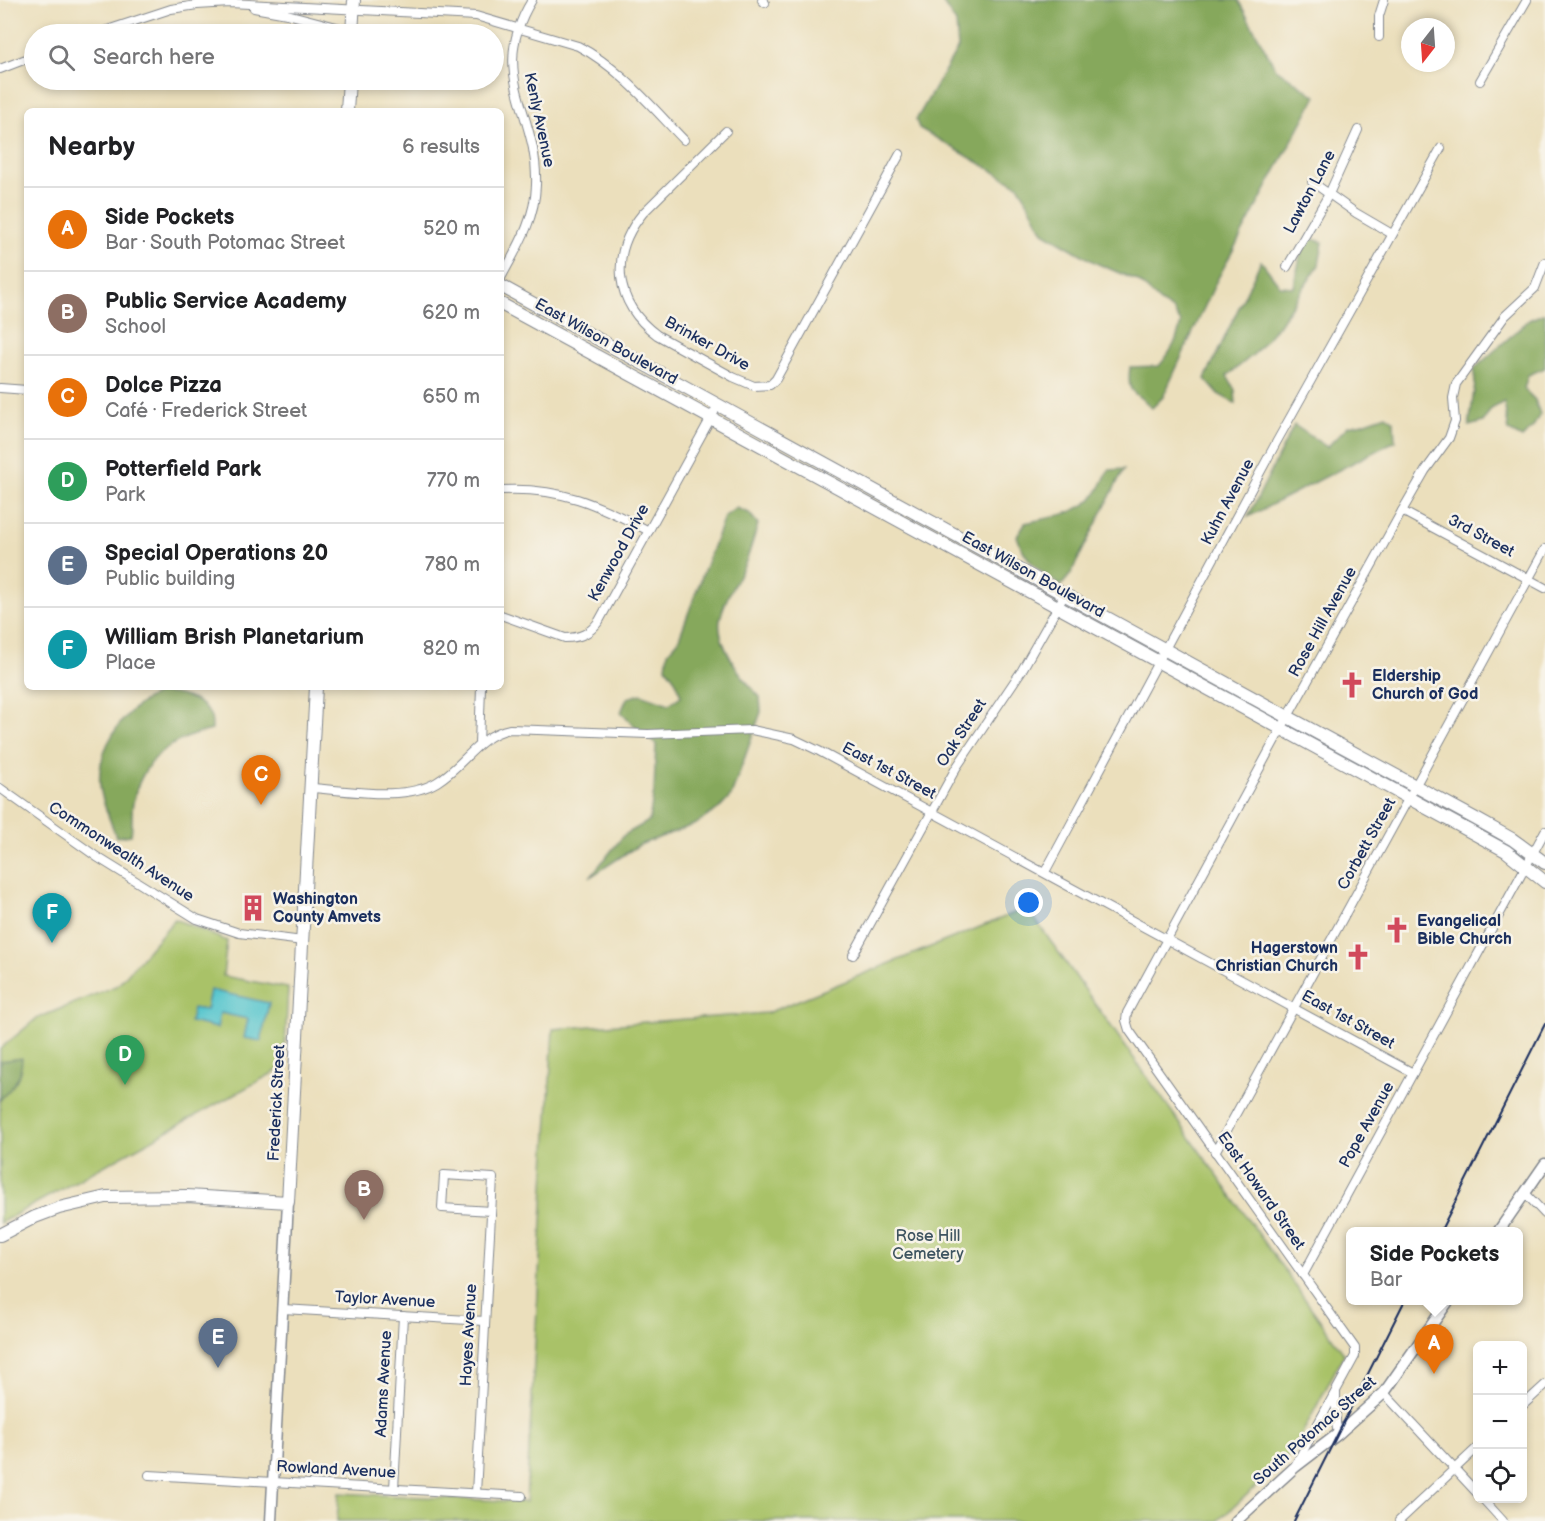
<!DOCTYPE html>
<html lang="en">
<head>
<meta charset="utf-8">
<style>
  body { margin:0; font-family:"Balsamiq Sans",sans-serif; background:#f6f6f6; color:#202124 }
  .controls { position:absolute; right:18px; bottom:18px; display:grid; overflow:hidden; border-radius:9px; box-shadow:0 3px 9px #0003 }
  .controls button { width:54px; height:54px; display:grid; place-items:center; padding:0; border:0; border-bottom:2px solid #e0e0e0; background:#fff; color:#202124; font:30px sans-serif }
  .compass { position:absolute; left:1401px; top:18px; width:54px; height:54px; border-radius:50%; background:#fff; box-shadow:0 3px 9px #0003; rotate:197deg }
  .you { position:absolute; left:1029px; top:903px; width:21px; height:21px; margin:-15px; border:4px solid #fff; border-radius:50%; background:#1a73e8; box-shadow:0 0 0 9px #1a73e833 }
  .badge { display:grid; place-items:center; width:39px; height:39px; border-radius:50%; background:#b45309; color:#fff; font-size:20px; font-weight:700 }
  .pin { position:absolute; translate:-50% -50px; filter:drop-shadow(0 2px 3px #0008) }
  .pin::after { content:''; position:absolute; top:32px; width:21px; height:18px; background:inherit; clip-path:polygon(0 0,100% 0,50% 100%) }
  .popup { position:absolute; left:1346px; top:1227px; width:177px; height:78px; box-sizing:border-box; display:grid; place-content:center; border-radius:9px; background:#fff; filter:drop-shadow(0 2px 4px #0005); font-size:20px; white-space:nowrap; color:#757577 }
  .popup b { font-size:22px; color:#202124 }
  .popup::after { content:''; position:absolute; left:50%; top:100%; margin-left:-12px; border:12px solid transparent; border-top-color:#fff }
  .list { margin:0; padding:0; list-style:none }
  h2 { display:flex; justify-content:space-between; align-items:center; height:78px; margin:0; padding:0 24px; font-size:26px }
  h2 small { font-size:20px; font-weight:400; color:#757577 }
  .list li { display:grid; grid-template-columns:39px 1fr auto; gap:18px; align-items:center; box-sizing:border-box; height:84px; padding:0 24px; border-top:2px solid #e0e0e0 }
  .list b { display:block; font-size:22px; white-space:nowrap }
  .list p { margin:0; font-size:20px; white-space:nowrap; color:#757577 }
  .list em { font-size:20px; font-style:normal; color:#757577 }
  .icon { flex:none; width:33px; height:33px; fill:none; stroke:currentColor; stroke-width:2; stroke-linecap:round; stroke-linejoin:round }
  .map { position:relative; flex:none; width:1545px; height:1521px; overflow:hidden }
  .search { position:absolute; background:#fff; box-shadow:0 3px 9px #0003; left:24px; top:24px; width:480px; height:66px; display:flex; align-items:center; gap:15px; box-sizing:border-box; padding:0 21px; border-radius:33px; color:#757577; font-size:22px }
  .panel { position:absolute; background:#fff; box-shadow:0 3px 9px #0003; left:24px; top:108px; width:480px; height:582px; border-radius:9px }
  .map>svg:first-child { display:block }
  .green { fill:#a9c268; stroke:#627863; stroke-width:1.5 }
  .forest { fill:#86a85c; stroke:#506c5d; stroke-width:1.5 }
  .water { fill:#59c6ce; stroke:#3a7a96; stroke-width:1.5 }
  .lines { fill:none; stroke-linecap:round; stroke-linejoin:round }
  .minor-casing { stroke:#83878d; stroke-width:10 }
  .secondary-casing { stroke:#83878d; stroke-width:13 }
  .primary-casing { stroke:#83878d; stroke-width:14 }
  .minor { stroke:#fff; stroke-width:8 }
  .secondary { stroke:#fff; stroke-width:10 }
  .primary { stroke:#fff; stroke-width:12 }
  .rail { stroke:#1b2f5e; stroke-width:2 }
  .labels { text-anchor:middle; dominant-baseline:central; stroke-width:5; stroke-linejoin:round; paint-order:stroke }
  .street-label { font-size:16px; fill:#1b2f5e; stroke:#f7f3e8 }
  .poi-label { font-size:16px; font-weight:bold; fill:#1b2f5e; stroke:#f7f3e8; text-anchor:start }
  .park-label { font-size:16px; fill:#3e5460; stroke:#f7f3e8 }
</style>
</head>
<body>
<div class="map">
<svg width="1545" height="1521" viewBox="0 0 1545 1521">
  <rect width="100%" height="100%" fill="#f7f3e8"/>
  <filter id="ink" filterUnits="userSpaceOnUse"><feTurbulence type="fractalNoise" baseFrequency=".0167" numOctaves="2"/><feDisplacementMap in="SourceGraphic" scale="12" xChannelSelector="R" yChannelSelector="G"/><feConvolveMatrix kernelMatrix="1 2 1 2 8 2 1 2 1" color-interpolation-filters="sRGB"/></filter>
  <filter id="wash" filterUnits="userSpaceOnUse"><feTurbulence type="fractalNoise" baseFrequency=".008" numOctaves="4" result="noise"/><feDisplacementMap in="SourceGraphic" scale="24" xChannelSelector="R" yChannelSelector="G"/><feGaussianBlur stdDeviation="1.35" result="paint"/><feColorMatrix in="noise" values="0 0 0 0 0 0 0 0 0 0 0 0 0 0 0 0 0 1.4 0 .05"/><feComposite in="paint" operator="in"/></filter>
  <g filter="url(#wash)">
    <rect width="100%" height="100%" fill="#ebdfbc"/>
    <!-- green -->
    <g class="green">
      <path d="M1027,908L1344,1354L1294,1449L1281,1464L1218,1521H337L339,1493L526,1502L553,1029L767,1013Z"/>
      <path d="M175,919L227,941L223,976L288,988L284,1067L0,1223V1049L36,1019L118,985Z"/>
    </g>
    <!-- forest -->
    <g class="forest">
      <path d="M941,0H1238L1276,69L1316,96L1216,282L1163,397L1152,408C1136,390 1126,398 1130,367L1159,366C1171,352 1177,341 1181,323L1173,310L1160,302L1138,281L1096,263L1043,232L1019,186L919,128L916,120L958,48L956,23Z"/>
      <path d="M1309,238L1323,242L1319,265L1278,326L1254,354L1227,376L1235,390L1236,404L1218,394L1205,379L1261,261L1280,286L1294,287L1301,251Z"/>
      <path d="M1545,313V368L1528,375L1524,389L1535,400L1540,414L1533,427L1522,438L1509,431L1504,402L1491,409L1483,422L1469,426L1475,384L1474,369L1529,320Z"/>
      <path d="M1386,415L1394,421L1395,441L1248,517L1294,425L1327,447L1348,426L1363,423Z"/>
      <path d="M1124,469L1070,575L1061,586C1040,571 1025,562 1017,536L1025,523C1046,518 1081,514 1095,495C1101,488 1104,478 1109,470Z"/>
      <path d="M736,508L749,513L758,524C754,537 750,552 745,564C736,582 724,600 720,620C716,644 744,681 760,697L761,712L731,796L721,807L696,824L639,845L590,877L624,835L649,821L654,791L656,744L627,719L621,712L627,698L641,694L669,704L681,696L676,681L666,667L668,652L678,641L724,517Z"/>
      <path d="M159,693C176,693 201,697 210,715C212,719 212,726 212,730C170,739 142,759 133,803C131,813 133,824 131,835L116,837C111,822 104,807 101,792C93,752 123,708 159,693Z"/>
      <path d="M22,1058C21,1079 14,1085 0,1100V1061Z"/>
    </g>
    <!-- water -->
    <path class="water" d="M210,990L269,1003L261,1041L244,1038L248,1019L220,1013L217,1028L190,1022L193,1008L206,1010Z"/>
  </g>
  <g filter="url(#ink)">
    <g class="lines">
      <!-- minor casing -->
      <g class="minor-casing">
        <g id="minor">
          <path d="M762,0L765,3"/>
          <path d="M254,8L287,14L352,31"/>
          <path d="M95,34L171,9L197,5L230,3L476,16L578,46C619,67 652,107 684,140"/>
          <path d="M1379,37V16L1384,0"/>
          <path d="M0,69L34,56"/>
          <path d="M1480,81L1527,0"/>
          <path d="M726,131L643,213C609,254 614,303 657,335L733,377L754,386L770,385L776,379L900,154"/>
          <path d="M1312,182L1356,213L1392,234"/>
          <path d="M1287,267L1329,194L1358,130"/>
          <path d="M501,278C517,248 535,220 536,185C539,113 486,75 532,0"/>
          <path d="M0,388L27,390"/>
          <path d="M501,490C561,487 597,504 649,531"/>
          <path d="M1402,511L1545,588"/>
          <path d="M501,615L565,638C581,638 590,633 599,621L718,405"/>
          <path d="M479,744L481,687"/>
          <path d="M0,788L97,857L197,919L239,933L303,941"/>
          <path d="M311,788C348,790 404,802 437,782C464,766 478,735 510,729L648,734L752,730L794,739L819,751L1413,1073"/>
          <path d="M1045,872L1277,441L1441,148"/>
          <path d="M853,955L956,768L1022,670L1065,594"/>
          <path d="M1215,1152L1545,549"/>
          <path d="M1525,1193L1545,1214"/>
          <path d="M1303,1275L1545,831"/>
          <path d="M283,1309L485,1321"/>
          <path d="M1336,1393V1423L1338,1434"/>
          <path d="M1384,1393L1478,1494"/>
          <path d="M1522,1406L1545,1385"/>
          <path d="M1296,1464L1355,1356V1348L1129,1030L1126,1020L1127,1013L1281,729L1402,511L1425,471L1449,438L1455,421L1453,398L1456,384L1505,316L1535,288L1545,262"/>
          <path d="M149,1475L522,1496"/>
          <path d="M394,1489L403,1316"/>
          <path d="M476,1493C482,1388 487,1283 493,1178L444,1175L442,1208L491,1211"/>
          <path d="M1482,1498L1503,1521"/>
          <path d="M1399,1521L1478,1447"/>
        </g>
      </g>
      <!-- secondary casing -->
      <g class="secondary-casing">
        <g id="secondary">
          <path d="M1498,1232L1545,1164"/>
          <path d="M271,1521L288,1202"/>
          <path d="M1236,1521L1295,1467L1338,1434L1384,1393L1449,1300"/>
        </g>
      </g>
      <!-- primary casing -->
      <g class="primary-casing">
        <g id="primary">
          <path d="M352,34L354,0"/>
          <path d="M347,111L349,80"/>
          <path d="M501,286L1288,717L1476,819L1512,839L1545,863"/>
          <path d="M501,304L1506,851L1545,882"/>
          <path d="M0,1235L35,1217L59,1208L106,1197L187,1196L288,1202L316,687"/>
        </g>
      </g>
      <!-- minor -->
      <use href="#minor" class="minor"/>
      <!-- secondary -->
      <use href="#secondary" class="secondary"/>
      <!-- primary -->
      <use href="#primary" class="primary"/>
      <!-- rail -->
      <g class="rail">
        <path d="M1440,1232L1545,1024"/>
        <path d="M1294,1521L1405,1300"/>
      </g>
    </g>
  </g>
  <!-- icons -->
  <defs>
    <g id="church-bare" transform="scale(2.07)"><path d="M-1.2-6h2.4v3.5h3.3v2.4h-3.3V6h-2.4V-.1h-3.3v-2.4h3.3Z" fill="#d1495b" stroke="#f7f3e8" stroke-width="2.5" paint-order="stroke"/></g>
    <g id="building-bare" transform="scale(2.07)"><path d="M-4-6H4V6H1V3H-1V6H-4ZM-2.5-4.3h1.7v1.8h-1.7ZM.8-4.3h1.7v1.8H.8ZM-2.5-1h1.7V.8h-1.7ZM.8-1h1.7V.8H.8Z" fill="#d1495b" stroke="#f7f3e8" stroke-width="2.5" paint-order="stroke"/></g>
  </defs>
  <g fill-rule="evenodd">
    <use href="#church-bare" x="1352" y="685"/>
    <use href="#building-bare" x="253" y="908"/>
    <use href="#church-bare" x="1397" y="930"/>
    <use href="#church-bare" x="1358" y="957"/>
  </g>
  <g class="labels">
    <!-- street labels -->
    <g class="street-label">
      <text transform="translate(539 120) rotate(78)">Kenly Avenue</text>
      <text transform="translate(1310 192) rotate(-62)">Lawton Lane</text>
      <text transform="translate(606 342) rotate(29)">East Wilson Boulevard</text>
      <text transform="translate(707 344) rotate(29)">Brinker Drive</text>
      <text transform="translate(1228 502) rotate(-62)">Kuhn Avenue</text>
      <text transform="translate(1481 536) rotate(28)">3rd Street</text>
      <text transform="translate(619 553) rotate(-61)">Kenwood Drive</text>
      <text transform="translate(1033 575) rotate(29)">East Wilson Boulevard</text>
      <text transform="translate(1323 622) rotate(-61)">Rose Hill Avenue</text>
      <text transform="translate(962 733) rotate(-57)">Oak Street</text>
      <text transform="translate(889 771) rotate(28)">East 1st Street</text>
      <text transform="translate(1367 844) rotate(-61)">Corbett Street</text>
      <text transform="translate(121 852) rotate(33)">Commonwealth Avenue</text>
      <text transform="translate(1348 1020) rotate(29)">East 1st Street</text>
      <text transform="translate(277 1103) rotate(-87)">Frederick Street</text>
      <text transform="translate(1367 1125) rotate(-61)">Pope Avenue</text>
      <text transform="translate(1261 1191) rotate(55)">East Howard Street</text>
      <text transform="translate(385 1300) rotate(3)">Taylor Avenue</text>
      <text transform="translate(469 1335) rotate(-87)">Hayes Avenue</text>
      <text transform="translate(384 1384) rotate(-87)">Adams Avenue</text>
      <text transform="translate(1315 1431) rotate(-41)">South Potomac Street</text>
      <text transform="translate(336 1470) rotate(3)">Rowland Avenue</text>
    </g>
    <!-- poi labels -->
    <g class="poi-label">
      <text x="1372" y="676">Eldership<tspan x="1372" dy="18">Church of God</tspan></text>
      <text x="273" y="899">Washington<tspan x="273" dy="18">County Amvets</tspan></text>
      <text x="1417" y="921">Evangelical<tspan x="1417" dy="18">Bible Church</tspan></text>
      <text x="1338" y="948" text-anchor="end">Hagerstown<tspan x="1338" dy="18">Christian Church</tspan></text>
    </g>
    <!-- park labels -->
    <g class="park-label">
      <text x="928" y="1236">Rose Hill<tspan x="928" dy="18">Cemetery</tspan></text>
    </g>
  </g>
</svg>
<div class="controls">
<button>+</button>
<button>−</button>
<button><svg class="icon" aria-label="locate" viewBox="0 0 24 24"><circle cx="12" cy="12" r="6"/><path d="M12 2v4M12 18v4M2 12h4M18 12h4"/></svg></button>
</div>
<svg class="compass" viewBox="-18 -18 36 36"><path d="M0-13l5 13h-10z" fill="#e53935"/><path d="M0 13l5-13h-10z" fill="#757577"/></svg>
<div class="you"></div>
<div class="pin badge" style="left:1434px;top:1374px;background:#e8710a">A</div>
<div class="popup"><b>Side Pockets</b>Bar</div>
<div class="pin badge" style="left:364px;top:1220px;background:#8d6e63">B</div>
<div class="pin badge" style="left:261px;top:805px;background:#e8710a">C</div>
<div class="pin badge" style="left:125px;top:1085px;background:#2e9e5b">D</div>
<div class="pin badge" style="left:218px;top:1368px;background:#5c6f8a">E</div>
<div class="pin badge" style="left:52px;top:943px;background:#0f9aa8">F</div>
<div class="search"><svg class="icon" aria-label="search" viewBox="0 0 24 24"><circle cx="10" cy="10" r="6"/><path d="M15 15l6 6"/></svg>Search here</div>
<section class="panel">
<h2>Nearby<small>6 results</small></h2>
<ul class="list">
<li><span class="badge" style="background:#e8710a">A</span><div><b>Side Pockets</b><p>Bar · South Potomac Street</p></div><em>520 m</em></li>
<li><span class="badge" style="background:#8d6e63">B</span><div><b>Public Service Academy</b><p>School</p></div><em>620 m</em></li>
<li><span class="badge" style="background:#e8710a">C</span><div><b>Dolce Pizza</b><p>Café · Frederick Street</p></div><em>650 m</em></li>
<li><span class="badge" style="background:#2e9e5b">D</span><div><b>Potterfield Park</b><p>Park</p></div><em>770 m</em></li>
<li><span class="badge" style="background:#5c6f8a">E</span><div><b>Special Operations 20</b><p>Public building</p></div><em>780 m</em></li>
<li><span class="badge" style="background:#0f9aa8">F</span><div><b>William Brish Planetarium</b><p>Place</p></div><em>820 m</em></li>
</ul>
</section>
</div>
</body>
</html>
